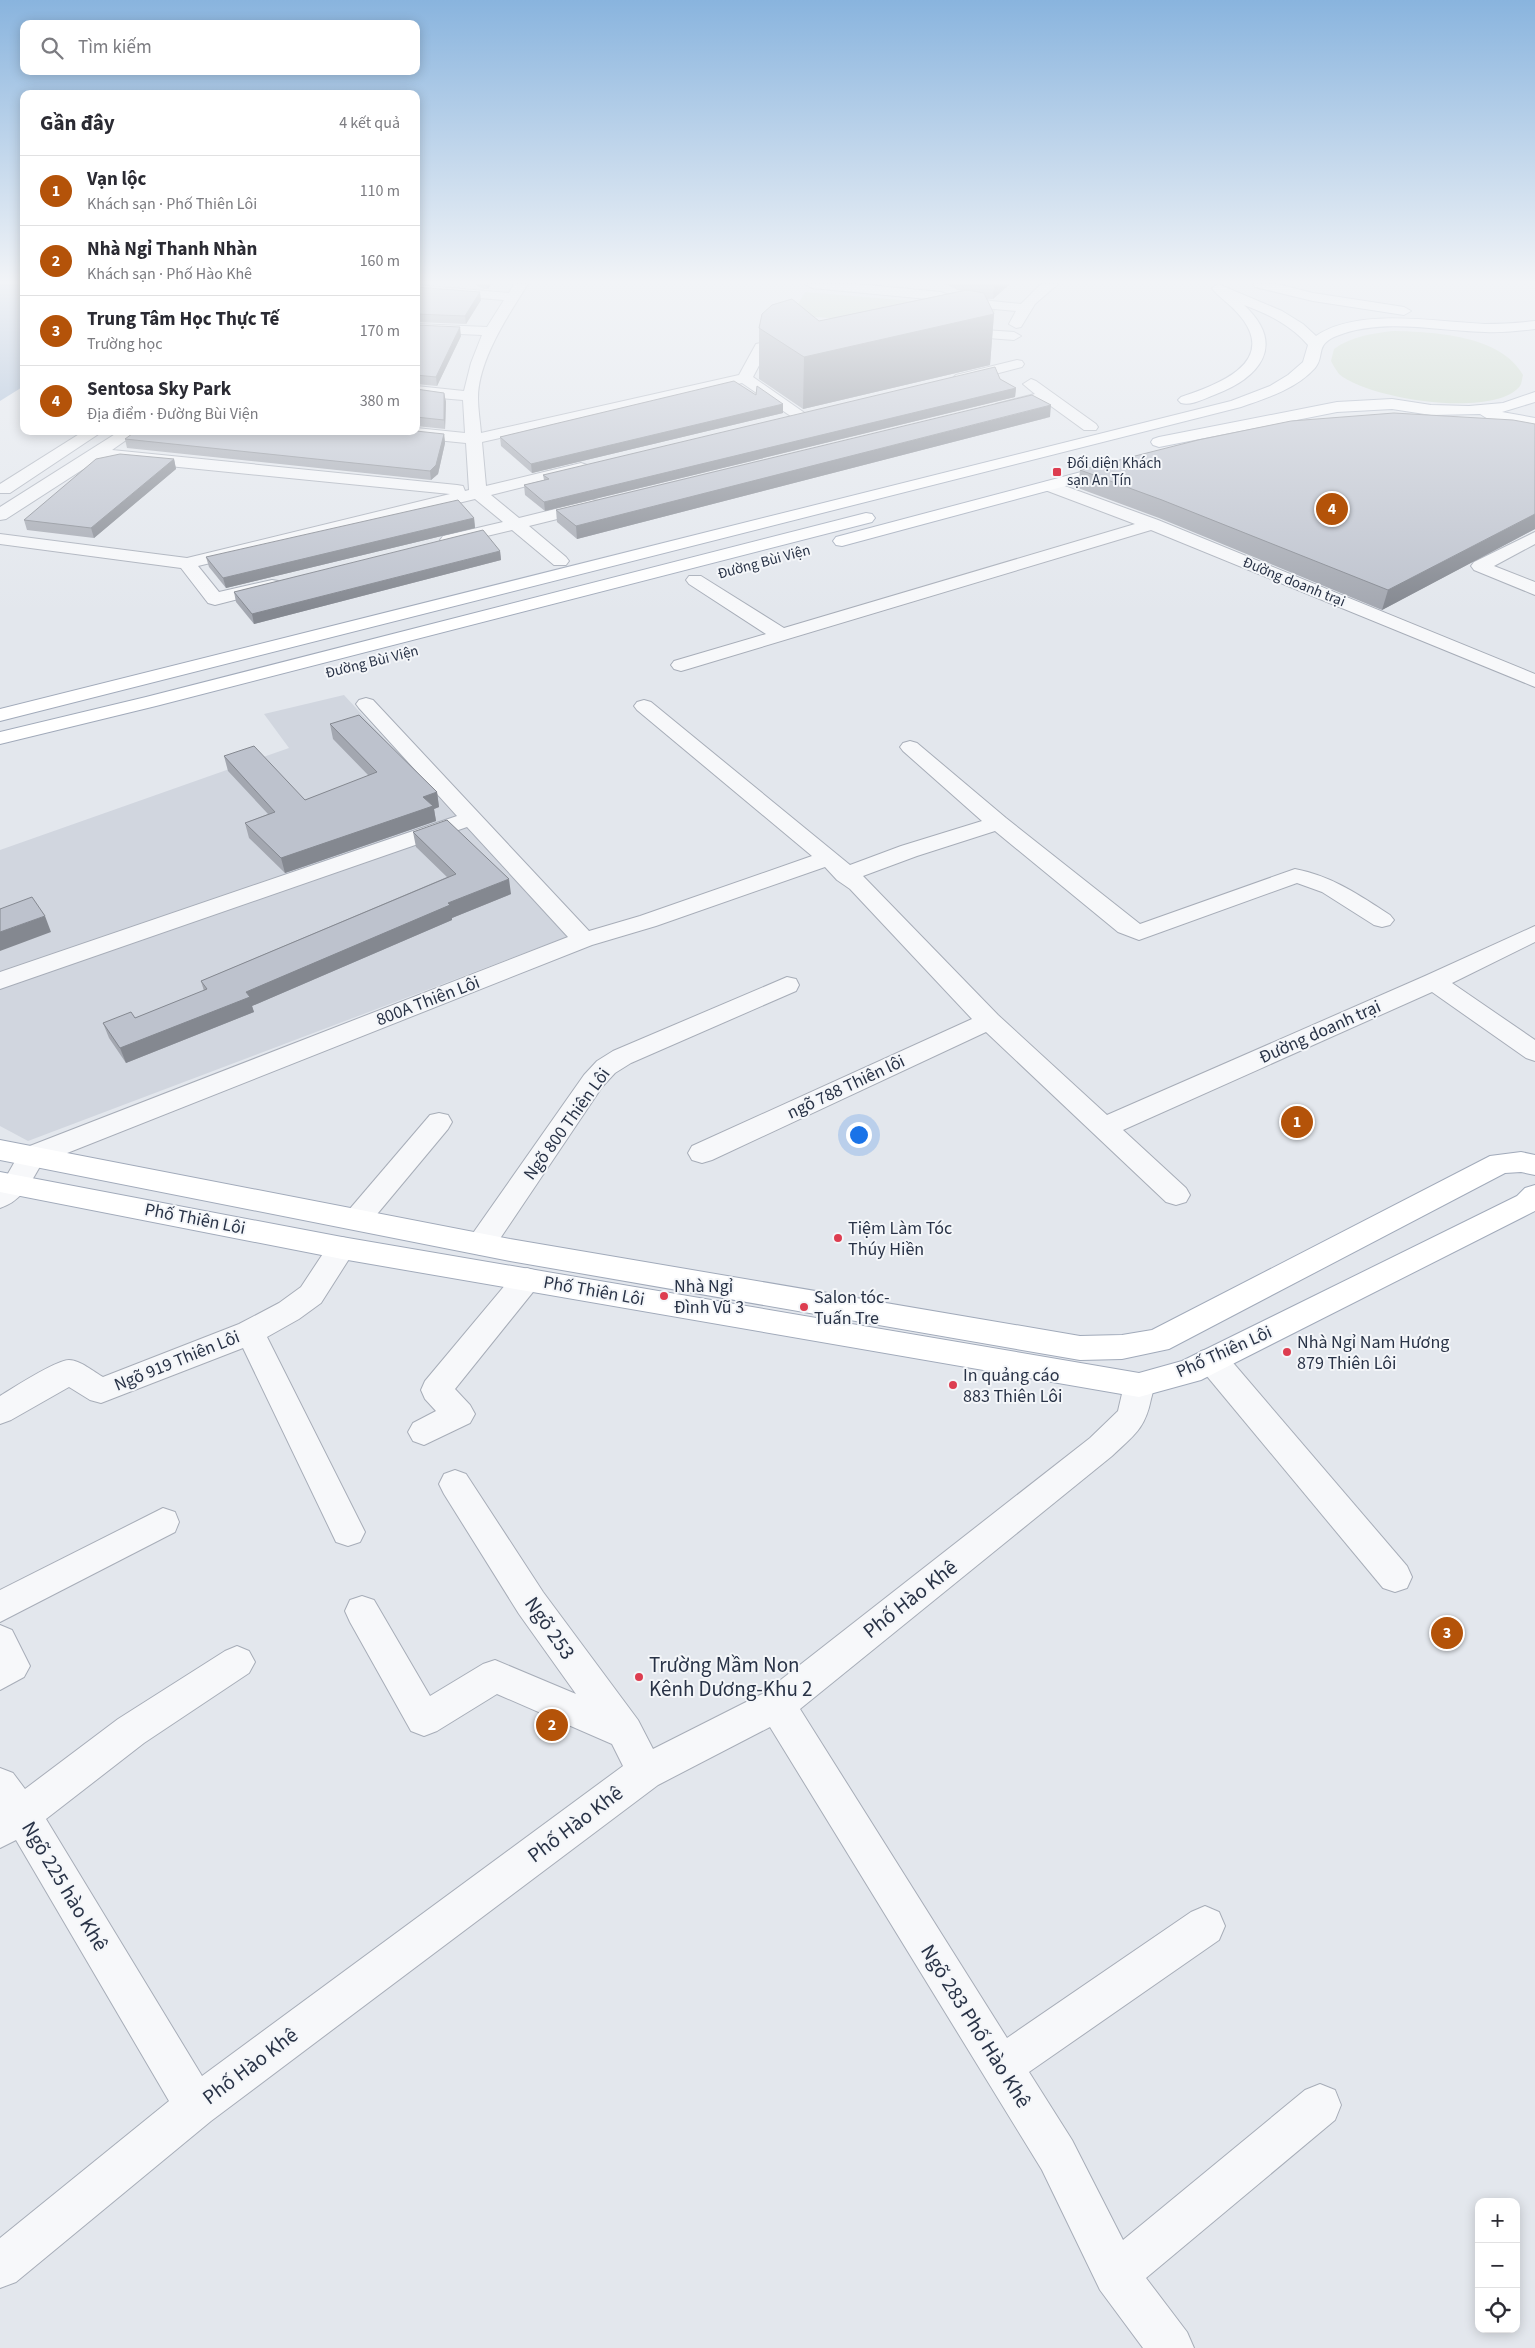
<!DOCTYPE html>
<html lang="vi">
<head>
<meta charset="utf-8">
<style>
  body { margin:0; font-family:"Source Sans 3",sans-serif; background:#f2f2f3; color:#2b2b33 }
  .controls { position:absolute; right:15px; bottom:15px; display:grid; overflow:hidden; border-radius:10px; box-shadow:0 2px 12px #0003 }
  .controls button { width:45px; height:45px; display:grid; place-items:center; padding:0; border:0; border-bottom:1px solid #e1e1e2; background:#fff; color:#2b2b33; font:25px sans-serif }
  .you { position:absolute; left:858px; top:1134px; width:18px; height:18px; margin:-12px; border:4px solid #fff; border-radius:50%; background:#1a73e8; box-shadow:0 0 0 8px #1a73e833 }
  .badge { display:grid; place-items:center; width:32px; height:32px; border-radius:50%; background:#b45309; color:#fff; font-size:16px; font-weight:700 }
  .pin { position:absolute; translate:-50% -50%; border:2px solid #fff; box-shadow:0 1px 5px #0006 }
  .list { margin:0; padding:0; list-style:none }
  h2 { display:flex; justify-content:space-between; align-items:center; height:65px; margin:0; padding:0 20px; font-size:21px }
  h2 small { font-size:16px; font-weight:400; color:#7c7c81 }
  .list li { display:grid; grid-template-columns:32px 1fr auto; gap:15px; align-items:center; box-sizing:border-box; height:70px; padding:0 20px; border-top:1px solid #e1e1e2 }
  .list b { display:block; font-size:19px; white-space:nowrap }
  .list p { margin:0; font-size:16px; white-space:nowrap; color:#7c7c81 }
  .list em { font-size:16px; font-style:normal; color:#7c7c81 }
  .icon { flex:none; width:28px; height:28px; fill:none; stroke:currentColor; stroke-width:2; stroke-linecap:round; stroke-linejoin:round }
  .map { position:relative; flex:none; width:1535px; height:2348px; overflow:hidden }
  .search { position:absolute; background:#fff; box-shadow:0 2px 12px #0003; left:20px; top:20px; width:400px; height:55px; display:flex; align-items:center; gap:12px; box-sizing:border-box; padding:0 18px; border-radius:10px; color:#7c7c81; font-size:19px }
  .panel { position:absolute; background:#fff; box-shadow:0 2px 12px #0003; left:20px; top:90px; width:400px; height:345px; border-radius:10px }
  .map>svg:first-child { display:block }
  .built { fill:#d1d6df }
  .green { fill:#c8d7c4 }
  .water { fill:#9bb3d0 }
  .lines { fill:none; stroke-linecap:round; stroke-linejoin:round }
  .minor-casing { stroke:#a7adb8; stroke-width:2 }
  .major-casing { stroke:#a1aaba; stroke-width:2 }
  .minor { fill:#f7f8fa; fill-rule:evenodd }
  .major { fill:#fff; fill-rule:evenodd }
  .wall { fill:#a3a7b0 }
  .shaded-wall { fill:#848890 }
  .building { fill:#bdc2cd; stroke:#848890 }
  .poi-dot { fill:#dd3d50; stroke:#f4f6f9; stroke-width:2 }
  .labels { text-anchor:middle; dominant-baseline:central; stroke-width:4; stroke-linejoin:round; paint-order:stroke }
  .far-poi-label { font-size:15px; fill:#293347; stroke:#f4f6f9; text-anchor:start }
  .far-street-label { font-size:15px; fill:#293347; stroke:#f4f6f9 }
  .street-label { font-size:18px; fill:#293347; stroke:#f4f6f9 }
  .poi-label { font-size:18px; fill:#293347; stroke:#f4f6f9; text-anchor:start }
  .near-street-label { font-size:21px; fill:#293347; stroke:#f4f6f9 }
  .near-poi-label { font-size:21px; fill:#293347; stroke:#f4f6f9; text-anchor:start }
</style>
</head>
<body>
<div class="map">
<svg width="1535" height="2348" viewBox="0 0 1535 2348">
  <rect width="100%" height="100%" fill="#e3e7ed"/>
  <!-- built -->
  <path class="built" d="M344,695L567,937L28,1141L0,1126V850L289,748L264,714Z"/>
  <!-- green -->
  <g class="green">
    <path d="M805,292L996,308L987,331L792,315Z"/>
    <path d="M1393,331C1434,332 1501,335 1523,375C1522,378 1522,383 1520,386C1494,419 1368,399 1339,374C1336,370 1333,365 1331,361L1334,349C1352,336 1371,334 1393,331Z"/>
  </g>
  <!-- water -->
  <path class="water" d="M0,284H24V386L0,401Z"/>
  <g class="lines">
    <!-- minor casing -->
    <g class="minor-casing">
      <g id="minor">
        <path d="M514,284H528C508,315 478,361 478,398C478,409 480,421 481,433L739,375L756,344L770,341L780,324L785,323L792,327L780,347L767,350L753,377L809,416L807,419H795L742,383L482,442L486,486L581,463L587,465L589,468L587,471L491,495L519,518L592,500L598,501L601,505L598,509L529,526L566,557L569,561L566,565H554L512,530L449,545L443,544L440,540L443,536L503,522L475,499L198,566L219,592L272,580L278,581L281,585L278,589L215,605L208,603L181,568L0,544V534L187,558L450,494L99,459L6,519L0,520V507L120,431H139L112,450L457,485L463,486L465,491L469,490L466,443L396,436L388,431H416V428L465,433L463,400L416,396V386L464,391L471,363L482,335L416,332V324L487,327L504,300L416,293V285L509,293Z"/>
        <path d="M805,284H857L941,292L954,297L1021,304L1041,284H1058L1035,304L1021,327L1016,328L1009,324L1016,311L951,305L938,300L812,288Z"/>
        <path d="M954,328L1014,332L1021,336L1014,340L949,335L947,332Z"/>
        <path d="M1017,360L1022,361L1024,364L1022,367L961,383L953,378L956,375Z"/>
        <path d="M1031,379L1036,381L1096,424L1098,427L1096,430H1084L1044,401L1001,412L996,410L993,407L996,404L1035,394L1023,384Z"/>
        <path d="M84,431H103L10,493H0V484Z"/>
        <path d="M1051,481L1158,520L1535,674V687L1151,530L688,669L681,671L674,669L671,665L674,661L766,634L689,584L686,580L689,576H701L784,628L1135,524L1045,490L1043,486L1045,482Z"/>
        <path d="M1535,532V544L1494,566L1535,582V595L1474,570L1471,566L1474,562Z"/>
        <path d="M366,698L373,700L589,931L640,916L812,856L637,710L634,706L637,702L644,700L651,702L850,865L901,846L982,821L903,751L900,747L903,743L910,741L917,743L1006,818L1140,924L1295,869C1332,876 1359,895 1390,915L1394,920L1390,925L1382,927L1374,925L1322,892L1297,883L1139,940L1118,932L995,831L917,856L863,876L998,1015L1107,1115L1425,976L1535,926V942L1452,983L1535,1040V1061L1526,1058L1432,992L1123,1130L1186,1188L1190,1195L1186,1202L1176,1205L1166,1202L986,1032L712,1160L702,1163L692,1160L688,1153L692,1146L972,1019L850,889L837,880L825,867L656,926L592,945L42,1163C31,1182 22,1201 0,1208V1182L6,1177L22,1149L568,937L467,827L0,989V972L457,816L359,708L356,704L359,700Z"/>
        <path d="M787,977L796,979L799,985L796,991L631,1063L615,1073L602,1087L491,1252L481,1255L471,1252L467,1244L471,1236L584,1075L597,1061L613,1051Z"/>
        <path d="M439,1113L448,1115L452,1122L448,1129L368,1225L358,1228L348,1225L344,1218L348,1211L430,1115Z"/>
        <path d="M342,1237L352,1240L356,1248L321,1303L299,1319L267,1337L365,1532L360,1542L348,1546L336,1542L243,1348L101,1403L90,1400L69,1387L11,1420L0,1424V1396C13,1388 56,1360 69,1360C80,1360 94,1372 103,1377L239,1324L279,1303L301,1287L332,1240Z"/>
        <path d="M527,1268L537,1271L542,1279L537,1287L455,1389L470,1405L475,1414L470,1423L424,1445L413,1441L408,1432L413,1423L436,1411L425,1399L421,1390L425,1381L517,1271Z"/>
        <path d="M1212,1348L1223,1351L1407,1566L1412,1577L1407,1588L1395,1592L1383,1588L1201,1369L1197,1360L1201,1351Z"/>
        <path d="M1139,1373L1150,1376C1154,1385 1154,1389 1151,1399C1145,1429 1134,1435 1112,1456L800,1709L1007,2038L1191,1912L1205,1906L1219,1912L1225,1926L1219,1940L1029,2072L1072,2140L1123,2240L1305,2090L1320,2084L1335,2090L1341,2105L1335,2120L1146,2278L1187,2332L1194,2348H1143L1100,2290L1042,2170L770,1727L658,1785L211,2121L16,2282L0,2288V2238L169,2101L16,1840L0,1848V1768L13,1773L25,1789L118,1719L225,1651L237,1646L249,1651L255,1662L249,1673L144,1743L46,1819L202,2076L623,1766L612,1744L497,1694L437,1731L424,1736L411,1731L350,1622L345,1611L350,1600L362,1596L374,1600L430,1696L483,1664L495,1660L576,1694L519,1614L444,1494L439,1484L444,1474L455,1470L466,1474L543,1592L638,1720L653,1749L764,1693L1090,1438L1118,1411L1124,1385L1128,1376Z"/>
        <path d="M163,1508L175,1512L179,1522L175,1532L0,1622V1590Z"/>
        <path d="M0,1625L12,1630L30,1666L24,1677L0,1690Z"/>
      </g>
    </g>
    <!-- major casing -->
    <g class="major-casing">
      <g id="major">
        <path d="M1218,284L1282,311L1303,324L1316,336C1358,307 1437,322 1485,324C1502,324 1518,323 1535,321V329C1518,331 1502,333 1485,332C1436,331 1381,317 1334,337C1315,346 1325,356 1315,368C1296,389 1267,398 1241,407L0,721V709L1231,401L1270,386L1288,375L1303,362L1308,345C1291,325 1268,314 1244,305C1287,345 1260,378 1214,395C1204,399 1191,406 1181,403L1178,400L1181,397C1212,386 1275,366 1244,321C1236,309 1224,301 1214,291L1212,288Z"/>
        <path d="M1253,284H1277L1313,293L1404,307L1411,311L1404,315L1313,301L1255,287Z"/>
        <path d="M1535,392V402L1502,412L1535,418V428L1488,419L1480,414L1431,415L1392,409L1337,412L1159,447L1153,445L1151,442L1153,439L1159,437L1337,402L1392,399L1431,405L1469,406L1503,403Z"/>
        <path d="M1115,463L1121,465L1123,468L1121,471L842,546L836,545L833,541L836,537Z"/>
        <path d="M866,513L872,514L875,518L872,522L156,706L0,744V732L146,697Z"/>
        <path d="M0,1140L510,1239L1080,1336L1122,1335L1152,1330L1490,1156L1521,1152L1535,1155V1175L1521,1172L1505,1173L1169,1349L1122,1359L1080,1360L510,1261L0,1160Z"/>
        <path d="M0,1172L342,1237L1139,1373L1182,1361L1517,1196L1525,1188L1535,1185V1211L1201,1380L1139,1397L342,1259L0,1192Z"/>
      </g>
    </g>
    <!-- minor -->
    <use href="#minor" class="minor"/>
    <!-- major -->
    <use href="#major" class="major"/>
  </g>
  <!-- wall -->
  <g class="wall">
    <path d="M475,284H491L488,289H483Z"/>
    <path d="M945,284H1010L993,299H987L994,314L990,365L803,409L759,379V328L819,321L960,291Z"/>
    <path d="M416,287L481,300L466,324L416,322Z"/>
    <path d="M416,325L461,336L437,386L416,384Z"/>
    <path d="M1000,379L1016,388L1015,397L545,511L525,495L524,485L544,480L543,475Z"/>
    <path d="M416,389L444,393L446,402L445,429L416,426Z"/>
    <path d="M756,395L783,404V413L532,473L501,446L500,437Z"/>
    <path d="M1050,417L577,539L557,522L556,510Z"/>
    <path d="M1535,424V529L1382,610L1159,518L1078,488L1080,470Z"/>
    <path d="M444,434L445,443L438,474L431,480L127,448L125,439Z"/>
    <path d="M174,459L176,469L94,538L27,530L24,520Z"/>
    <path d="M474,518L475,528L226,588L209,567L206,557Z"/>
    <path d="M500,551L501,560L254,624L236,602L234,592Z"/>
    <path d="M330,724L437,792L439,807L434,809L436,821L285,873L249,838L245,823L268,814L228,771L224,756L305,800L369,776L333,739Z"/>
    <path d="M413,832L511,894L452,918V920L252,1006L254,1012L126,1063L109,1038L103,1023L135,1018L204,991L201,981L447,877L416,847Z"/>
  </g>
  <!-- shaded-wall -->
  <g class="shaded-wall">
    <path d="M488,284H491L488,289Z"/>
    <path d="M994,284H1010L993,299Z"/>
    <path d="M480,292L481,300L466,324L465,316Z"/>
    <path d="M994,314L990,365L803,409L804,357Z"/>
    <path d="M460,327L461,336L437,386L436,377Z"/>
    <path d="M1016,388L1015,397L545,511L544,502Z"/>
    <path d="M444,393L446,402L445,429L444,420Z"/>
    <path d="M783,404V413L532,473L531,464Z"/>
    <path d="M1051,405L1050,417L577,539L576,526Z"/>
    <path d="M444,434L445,443L438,474L431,480L430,471Z"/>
    <path d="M174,459L176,469L94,538L91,528Z"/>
    <path d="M1535,514V529L1382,610L1388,590Z"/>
    <path d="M474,518L475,528L226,588L223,578Z"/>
    <path d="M500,551L501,560L254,624L252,614Z"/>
    <path d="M437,792L439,807L434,809L436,821L285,873L281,858L423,797Z"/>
    <path d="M509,879L511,894L452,918V920L252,1006L254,1012L126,1063L120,1048L246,992L448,903Z"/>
    <path d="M45,916L51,932L0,951V932Z"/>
  </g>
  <!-- building -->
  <g class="building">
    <path d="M416,287L480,292L465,316L416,314Z"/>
    <path d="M967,290L984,293L994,314L804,357L759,328L762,314L772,305L792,299L819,321Z"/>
    <path d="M416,325L460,327L436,377L416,375Z"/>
    <path d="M995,367L1000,379L1016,388L544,502L524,485L549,479L543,475Z"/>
    <path d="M734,381L756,395L757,386L783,404L531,464L500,437Z"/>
    <path d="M416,389L444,393V420L416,417Z"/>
    <path d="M1032,395L1051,405L576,526L556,510Z"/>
    <path d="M1394,413L1513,420L1535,424V514L1388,590L1162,500L1080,470L1198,440L1291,421Z"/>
    <path d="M136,431H416L444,434L436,465L430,471L125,439Z"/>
    <path d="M120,454L174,459L91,528L24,520L96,459Z"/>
    <path d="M458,500L474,518L223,578L206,557Z"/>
    <path d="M483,530L500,551L252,614L234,592Z"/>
    <path d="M359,715L437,792L423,797L433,806L281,858L245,823L275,812L224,756L254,746L305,800L377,772L330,724Z"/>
    <path d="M447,820L509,879L448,903L450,905L246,992L250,997L120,1048L103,1023L131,1012L135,1018L207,989L201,981L456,874L413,832Z"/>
    <path d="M32,897L45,916L0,932V909Z"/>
  </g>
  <!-- sky -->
  <linearGradient id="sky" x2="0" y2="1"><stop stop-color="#89b4de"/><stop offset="0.46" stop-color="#f2f4f7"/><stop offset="1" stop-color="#f2f4f7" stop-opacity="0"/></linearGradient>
  <rect width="1535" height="613" fill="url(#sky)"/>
  <!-- markers -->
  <g class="poi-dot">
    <rect x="1052" y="467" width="10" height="10" rx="2.5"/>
    <circle cx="838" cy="1238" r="5"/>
    <circle cx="664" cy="1296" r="5"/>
    <circle cx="804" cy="1307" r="5"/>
    <circle cx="1287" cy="1352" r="5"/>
    <circle cx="953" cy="1385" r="5"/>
    <circle cx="639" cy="1677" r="5"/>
  </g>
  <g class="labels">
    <!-- far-poi labels -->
    <g class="far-poi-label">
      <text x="1067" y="463">Đối diện Khách<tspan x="1067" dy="17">sạn An Tín</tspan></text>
    </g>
    <!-- far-street labels -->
    <g class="far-street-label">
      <text transform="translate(764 562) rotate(-15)">Đường Bùi Viện</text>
      <text transform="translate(1294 582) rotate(22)">Đường doanh trại</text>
      <text transform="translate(372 662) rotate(-14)">Đường Bùi Viện</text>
    </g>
    <!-- street labels -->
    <g class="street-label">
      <text transform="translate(428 1001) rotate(-21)">800A Thiên Lôi</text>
      <text transform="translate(1320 1032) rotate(-24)">Đường doanh trại</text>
      <text transform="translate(846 1087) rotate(-25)">ngõ 788 Thiên lôi</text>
      <text transform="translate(567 1124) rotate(-54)">Ngõ 800 Thiên Lôi</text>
      <text transform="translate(195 1219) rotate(11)">Phố Thiên Lôi</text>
      <text transform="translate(594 1291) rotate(10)">Phố Thiên Lôi</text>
      <text transform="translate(1224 1352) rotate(-24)">Phố Thiên Lôi</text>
      <text transform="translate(177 1361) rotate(-22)">Ngõ 919 Thiên Lôi</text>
    </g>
    <!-- poi labels -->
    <g class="poi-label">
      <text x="848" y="1228">Tiệm Làm Tóc<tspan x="848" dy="21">Thúy Hiền</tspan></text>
      <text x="674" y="1286">Nhà Ngỉ<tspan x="674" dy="21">Đình Vũ 3</tspan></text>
      <text x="814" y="1297">Salon tóc-<tspan x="814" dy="21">Tuấn Tre</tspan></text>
      <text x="1297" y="1342">Nhà Ngỉ Nam Hương<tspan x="1297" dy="21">879 Thiên Lôi</tspan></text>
      <text x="963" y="1375">In quảng cáo<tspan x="963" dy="21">883 Thiên Lôi</tspan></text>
    </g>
    <!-- near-street labels -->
    <g class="near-street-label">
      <text transform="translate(910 1599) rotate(-38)">Phố Hào Khê</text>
      <text transform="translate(550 1628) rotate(55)">Ngõ 253</text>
      <text transform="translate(575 1824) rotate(-37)">Phố Hào Khê</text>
      <text transform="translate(65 1886) rotate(59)">Ngõ 225 hào Khê</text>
      <text transform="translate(976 2026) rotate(58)">Ngõ 283 Phố Hào Khê</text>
      <text transform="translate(250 2066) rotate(-37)">Phố Hào Khê</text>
    </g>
    <!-- near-poi labels -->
    <g class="near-poi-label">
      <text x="649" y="1665">Trường Mầm Non<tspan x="649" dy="24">Kênh Dương-Khu 2</tspan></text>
    </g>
  </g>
</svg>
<div class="controls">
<button>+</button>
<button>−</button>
<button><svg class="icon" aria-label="locate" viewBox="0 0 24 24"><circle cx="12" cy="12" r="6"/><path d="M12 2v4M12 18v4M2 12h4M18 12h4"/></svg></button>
</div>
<div class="you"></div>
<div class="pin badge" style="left:1297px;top:1122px">1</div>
<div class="pin badge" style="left:552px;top:1725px">2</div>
<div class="pin badge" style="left:1447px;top:1633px">3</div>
<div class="pin badge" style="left:1332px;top:509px">4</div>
<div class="search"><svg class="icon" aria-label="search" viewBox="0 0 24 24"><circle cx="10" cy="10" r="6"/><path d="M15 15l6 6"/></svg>Tìm kiếm</div>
<section class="panel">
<h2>Gần đây<small>4 kết quả</small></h2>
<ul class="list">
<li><span class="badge">1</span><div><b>Vạn lộc</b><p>Khách sạn · Phố Thiên Lôi</p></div><em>110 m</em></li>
<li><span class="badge">2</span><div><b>Nhà Ngỉ Thanh Nhàn</b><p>Khách sạn · Phố Hào Khê</p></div><em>160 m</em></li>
<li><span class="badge">3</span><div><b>Trung Tâm Học Thực Tế</b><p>Trường học</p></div><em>170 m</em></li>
<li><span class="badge">4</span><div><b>Sentosa Sky Park</b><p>Địa điểm · Đường Bùi Viện</p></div><em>380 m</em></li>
</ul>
</section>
</div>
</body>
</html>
